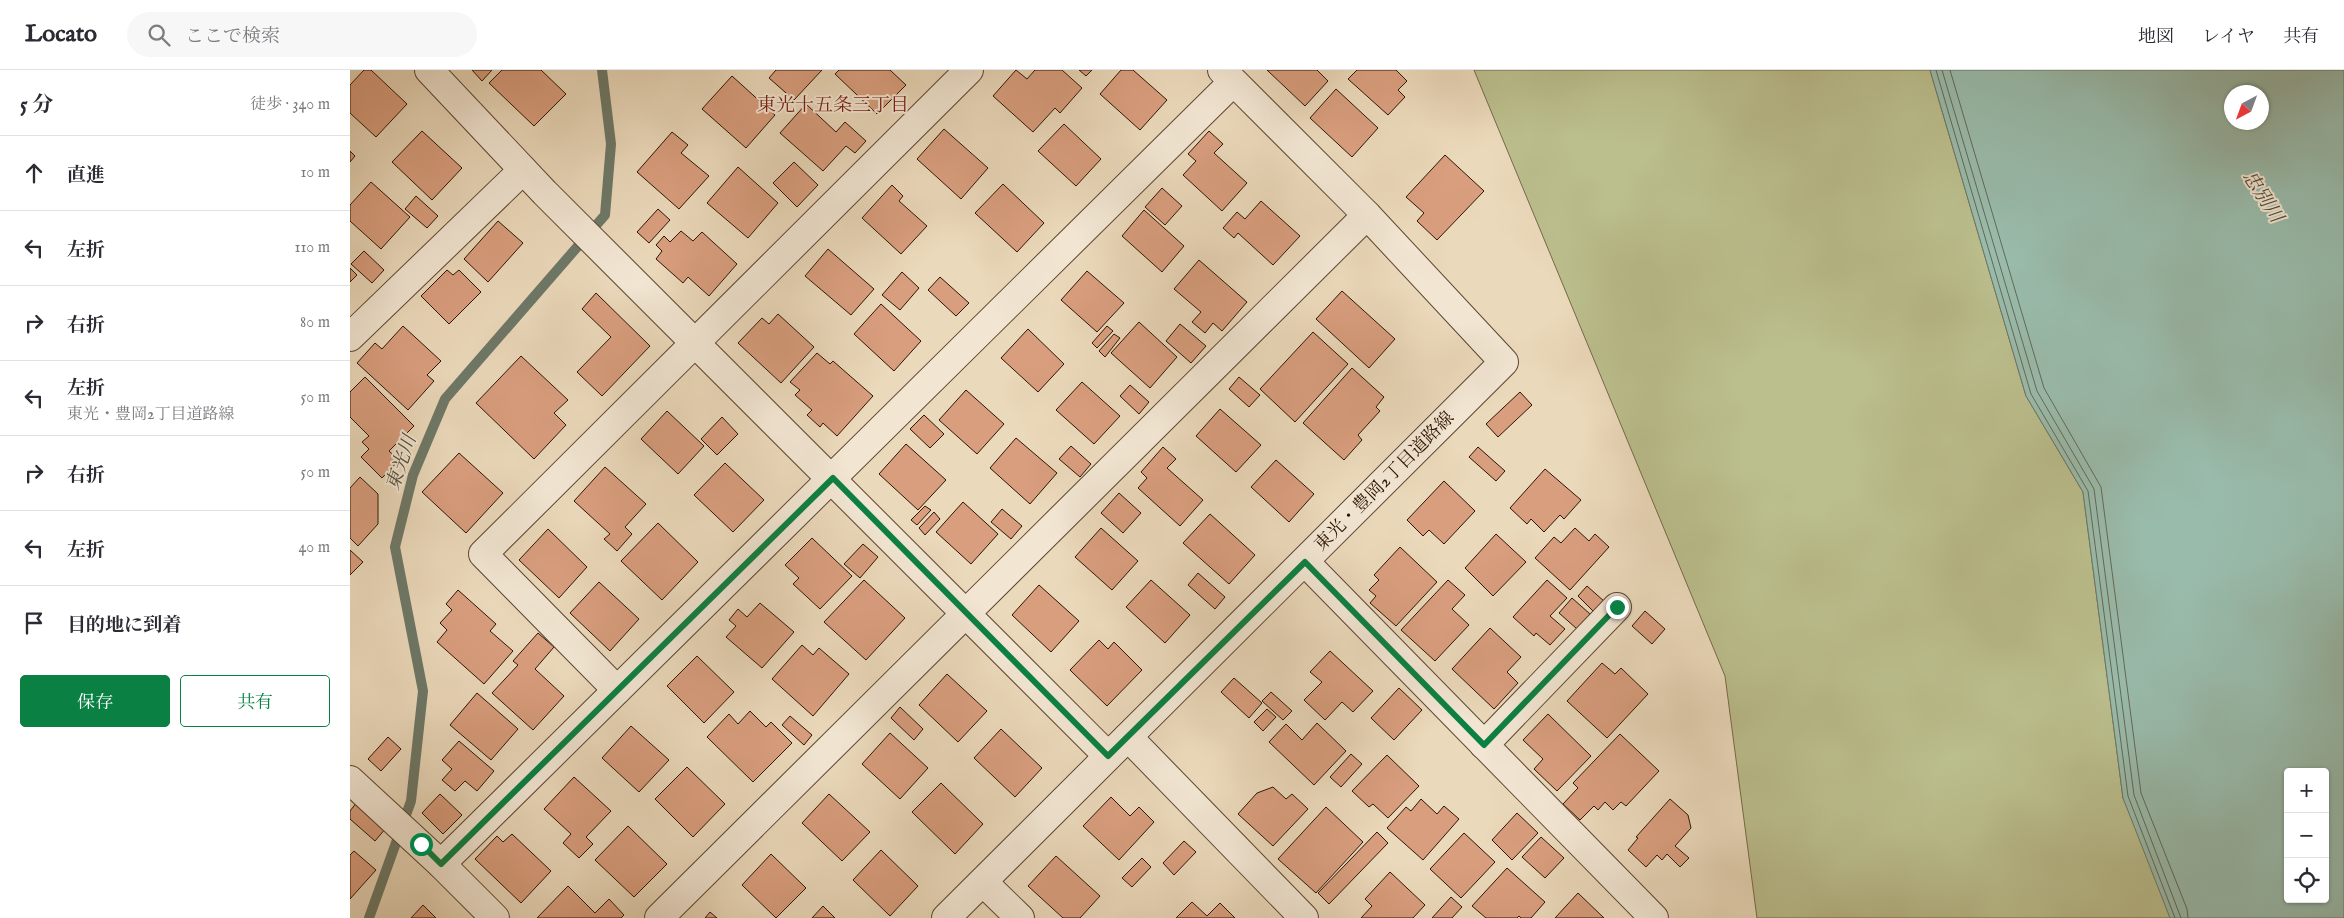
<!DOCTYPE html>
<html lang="ja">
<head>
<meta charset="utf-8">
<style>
  body { margin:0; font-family:"IM FELL English","Noto Serif JP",serif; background:#f7f7f7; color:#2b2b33 }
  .controls { position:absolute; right:15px; bottom:15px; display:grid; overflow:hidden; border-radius:5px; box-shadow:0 1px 4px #0004 }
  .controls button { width:45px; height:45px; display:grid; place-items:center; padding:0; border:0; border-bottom:1px solid #e1e1e2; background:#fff; color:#2b2b33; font:25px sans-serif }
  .compass { position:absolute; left:1874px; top:15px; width:45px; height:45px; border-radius:50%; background:#fff; box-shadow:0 1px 4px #0004; rotate:221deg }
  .stop { position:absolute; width:15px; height:15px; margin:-11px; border:4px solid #0b8043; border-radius:50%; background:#fff }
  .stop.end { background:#0b8043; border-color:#fff; box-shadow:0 1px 5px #0008 }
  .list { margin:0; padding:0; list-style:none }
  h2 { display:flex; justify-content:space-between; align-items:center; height:65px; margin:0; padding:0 20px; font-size:21px }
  h2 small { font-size:16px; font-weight:400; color:#7c7c81 }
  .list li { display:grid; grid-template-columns:32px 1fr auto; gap:15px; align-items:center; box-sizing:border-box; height:75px; padding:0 20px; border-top:1px solid #e1e1e2 }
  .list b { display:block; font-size:19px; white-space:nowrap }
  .list p { margin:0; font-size:16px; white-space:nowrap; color:#7c7c81 }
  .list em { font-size:16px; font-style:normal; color:#7c7c81 }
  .actions { display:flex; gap:10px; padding:15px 20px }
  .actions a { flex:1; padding:11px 0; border:1px solid #0b8043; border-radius:5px; text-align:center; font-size:18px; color:#0b8043 }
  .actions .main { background:#0b8043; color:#fff }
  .icon { flex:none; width:28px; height:28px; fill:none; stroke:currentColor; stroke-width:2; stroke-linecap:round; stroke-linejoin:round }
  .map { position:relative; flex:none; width:1994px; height:848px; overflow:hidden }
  header { display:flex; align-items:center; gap:30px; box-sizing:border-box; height:70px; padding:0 25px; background:#fff; border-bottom:1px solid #e1e1e2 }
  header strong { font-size:24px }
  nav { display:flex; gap:28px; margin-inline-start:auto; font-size:18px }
  .search { width:350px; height:45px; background:#f7f7f7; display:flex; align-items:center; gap:12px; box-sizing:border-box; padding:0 18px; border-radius:28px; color:#7c7c81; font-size:19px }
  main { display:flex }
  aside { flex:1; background:#fff }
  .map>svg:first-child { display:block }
  .green { fill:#bbbe8d; stroke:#746a48 }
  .water { fill:#99bbab; stroke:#6e7968; fill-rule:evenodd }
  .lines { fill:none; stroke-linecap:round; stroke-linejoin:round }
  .shore { stroke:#646857; stroke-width:1 }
  .stream { stroke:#6e7968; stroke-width:10 }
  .building { fill:#d99e7e; stroke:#2e1503 }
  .minor-casing { stroke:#5d4631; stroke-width:30 }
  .minor { stroke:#f2e6d3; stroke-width:28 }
  .route { stroke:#0b8043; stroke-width:6 }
  .labels { text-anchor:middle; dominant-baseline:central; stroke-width:4; stroke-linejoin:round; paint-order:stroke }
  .street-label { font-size:18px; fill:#2e1503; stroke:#f2e6d3 }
  .neighbourhood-label { font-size:19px; fill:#7a1f14; stroke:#f2e6d3 }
  .water-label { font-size:19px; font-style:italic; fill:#534f3e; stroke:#f2e6d3 }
</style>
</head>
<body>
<header>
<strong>Locato</strong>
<div class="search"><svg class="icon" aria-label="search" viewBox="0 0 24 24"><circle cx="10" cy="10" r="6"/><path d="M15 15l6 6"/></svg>ここで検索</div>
<nav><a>地図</a><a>レイヤ</a><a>共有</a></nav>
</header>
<main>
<aside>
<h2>5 分<small>徒歩 · 340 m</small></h2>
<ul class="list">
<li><svg class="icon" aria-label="ahead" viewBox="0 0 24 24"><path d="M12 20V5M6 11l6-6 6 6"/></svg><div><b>直進</b></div><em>10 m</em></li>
<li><svg class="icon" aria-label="left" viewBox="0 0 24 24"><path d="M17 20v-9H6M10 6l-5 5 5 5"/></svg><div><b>左折</b></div><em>110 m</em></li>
<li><svg class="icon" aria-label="right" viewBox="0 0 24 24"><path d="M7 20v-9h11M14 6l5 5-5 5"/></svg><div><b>右折</b></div><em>80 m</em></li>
<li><svg class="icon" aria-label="left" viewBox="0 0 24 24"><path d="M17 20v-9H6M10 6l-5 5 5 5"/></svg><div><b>左折</b><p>東光・豊岡2丁目道路線</p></div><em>50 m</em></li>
<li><svg class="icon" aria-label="right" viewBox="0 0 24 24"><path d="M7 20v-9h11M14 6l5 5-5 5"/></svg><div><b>右折</b></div><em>50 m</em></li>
<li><svg class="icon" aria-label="left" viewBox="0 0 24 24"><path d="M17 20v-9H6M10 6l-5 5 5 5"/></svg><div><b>左折</b></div><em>40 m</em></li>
<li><svg class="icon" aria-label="arrive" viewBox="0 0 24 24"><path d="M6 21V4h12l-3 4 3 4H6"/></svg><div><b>目的地に到着</b></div></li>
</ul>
<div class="actions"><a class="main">保存</a><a>共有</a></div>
</aside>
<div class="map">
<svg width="1994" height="848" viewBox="0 0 1994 848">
  <rect width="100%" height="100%" fill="#ebd9bb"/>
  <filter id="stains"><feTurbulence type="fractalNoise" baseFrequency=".004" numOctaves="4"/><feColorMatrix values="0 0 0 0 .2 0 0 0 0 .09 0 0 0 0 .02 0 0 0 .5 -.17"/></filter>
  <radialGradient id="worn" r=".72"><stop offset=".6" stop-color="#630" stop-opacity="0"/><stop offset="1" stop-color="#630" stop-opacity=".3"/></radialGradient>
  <!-- green -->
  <path class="green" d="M1124,0H1580L1676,326L1733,422L1773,728L1823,848H1407L1375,606Z"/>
  <!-- water -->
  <path class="water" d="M1580,0H1994V848H1820L1773,728L1733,422L1676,326ZM1882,22H1912V52H1882ZM1938,702H1975V829H1938Z"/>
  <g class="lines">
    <!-- shore -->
    <g class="shore">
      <path d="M1586,0L1681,324L1738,421L1778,726L1825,848"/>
      <path d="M1592,0L1687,321L1744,419L1784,725L1831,848"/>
      <path d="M1600,0L1694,318L1751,417L1791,723L1837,839L1838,848"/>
    </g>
    <!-- stream -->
    <path class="stream" d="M19,848L61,731L73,621L45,477L63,405L95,329L255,145L261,74L252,0"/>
  </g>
  <!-- building -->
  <g class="building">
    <path d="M14,0H21L57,34L26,67L0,43V15Z"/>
    <path d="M122,0H142L132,11Z"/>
    <path d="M152,0H191L216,24L184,56L139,13Z"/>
    <path d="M426,0H472L444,30L419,8Z"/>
    <path d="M489,0H540L556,15L527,44L485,4Z"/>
    <path d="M666,0L677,9L685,0H712L732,18L710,43L705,38L683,62L643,26Z"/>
    <path d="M729,0H742L736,6Z"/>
    <path d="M771,0H783L817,30L790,60L750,24Z"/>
    <path d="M917,0H967L978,11L955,36Z"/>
    <path d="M1007,0H1046L1057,11L1048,20L1055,27L1038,45L998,9Z"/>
    <path d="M382,6L425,45L396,78L352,39Z"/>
    <path d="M986,19L1028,58L1002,87L960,48Z"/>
    <path d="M456,34L486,62L495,52L516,71L505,83L496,76L473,101L430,63Z"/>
    <path d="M714,54L751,89L726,116L688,81Z"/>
    <path d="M594,59L638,98L611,129L567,89Z"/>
    <path d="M72,61L112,98L82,130L42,92Z"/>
    <path d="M859,61L873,74L864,83L897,113L872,141L833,105L846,91L838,84Z"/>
    <path d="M322,62L338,75L331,83L359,106L329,139L287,102Z"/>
    <path d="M0,81L5,86L0,92Z"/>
    <path d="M1095,85L1134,121L1087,170L1067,151L1074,143L1056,127Z"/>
    <path d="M444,92L468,115L447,137L423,113Z"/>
    <path d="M388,97L428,133L398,168L357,133Z"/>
    <path d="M21,112L60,147L31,179L0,151V135Z"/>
    <path d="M653,114L694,153L667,182L625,143Z"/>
    <path d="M542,115L553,126L549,131L577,156L551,184L512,148Z"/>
    <path d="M812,118L832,136L815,155L795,137Z"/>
    <path d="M66,126L88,146L77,158L55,139Z"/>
    <path d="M911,131L950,166L923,195L888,163L884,168L873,158L887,142L895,149Z"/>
    <path d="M308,139L320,150L299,173L287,162Z"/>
    <path d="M794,140L834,176L812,202L772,166Z"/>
    <path d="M148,151L173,173L138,212L114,189Z"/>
    <path d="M331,161L343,171L352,162L387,194L359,226L338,207L333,213L306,189L312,181L306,175L314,166L320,172Z"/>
    <path d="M478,179L524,219L501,245L455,206Z"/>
    <path d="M14,181L34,200L22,213L1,194Z"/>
    <path d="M849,190L897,232L872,261L863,253L855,263L842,252L851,242L824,219Z"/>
    <path d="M0,198L7,205L0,212Z"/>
    <path d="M97,200L103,205L109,200L131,222L99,254L71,226Z"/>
    <path d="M737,201L774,233L747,262L711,230Z"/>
    <path d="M552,202L569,218L550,240L532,225Z"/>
    <path d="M590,207L619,233L606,246L578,220Z"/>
    <path d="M992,221L1045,269L1019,298L966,249Z"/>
    <path d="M246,223L300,276L252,326L227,302L261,267L232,239Z"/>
    <path d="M531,234L571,271L544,301L504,264Z"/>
    <path d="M428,244L464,277L431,313L388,273L412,248L419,254Z"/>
    <path d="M789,252L827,287L800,318L761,283Z"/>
    <path d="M830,254L856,276L841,293L816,271Z"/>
    <path d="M53,256L91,291L77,305L84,311L58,340L7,293L25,273L32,279Z"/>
    <path d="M757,256L763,261L747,278L742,273Z"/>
    <path d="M678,259L714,294L688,322L651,288Z"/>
    <path d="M963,262L998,294L945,352L910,319Z"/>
    <path d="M764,264L770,268L755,287L749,281Z"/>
    <path d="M467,283L480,294L483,291L523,326L487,366L473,353L470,357L457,345L462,340L445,325L450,320L440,312Z"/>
    <path d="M171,286L218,330L204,343L216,355L184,389L126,333Z"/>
    <path d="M1002,298L1034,327L1026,337L1030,341L1008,365L1012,370L994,390L953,353Z"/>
    <path d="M15,307L64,356L39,381L49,390L32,408L11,387L19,379L12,372L19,366L0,347V322Z"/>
    <path d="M889,307L910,325L899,337L879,319Z"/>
    <path d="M732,312L770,346L744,374L706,340Z"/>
    <path d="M780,315L799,332L789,344L770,326Z"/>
    <path d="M616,320L654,354L627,384L589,350Z"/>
    <path d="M1170,322L1182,335L1148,367L1136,354Z"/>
    <path d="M870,339L911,375L886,402L846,366Z"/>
    <path d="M317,341L354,376L328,404L291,369Z"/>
    <path d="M574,345L594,364L580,378L560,359Z"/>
    <path d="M372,347L388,364L367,385L351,369Z"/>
    <path d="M666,368L707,403L680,434L640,398Z"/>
    <path d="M556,374L596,410L568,440L529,404Z"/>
    <path d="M721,376L741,394L730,407L709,389Z"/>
    <path d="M813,377L826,389L817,398L853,430L830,456L788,418L797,408L791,402Z"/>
    <path d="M1128,377L1155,401L1146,411L1119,387Z"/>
    <path d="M109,383L153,423L116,463L72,422Z"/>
    <path d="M926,390L964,424L939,452L901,417Z"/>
    <path d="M375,393L414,430L383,462L344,425Z"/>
    <path d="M255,397L296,434L275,457L282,464L267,481L254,469L260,464L224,431Z"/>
    <path d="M1195,399L1231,430L1214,449L1210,445L1194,462L1181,449L1177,454L1160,438Z"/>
    <path d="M10,407L28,424V454L8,476L0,468V418Z"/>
    <path d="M1094,411L1125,441L1094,474L1079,460L1073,466L1057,450Z"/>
    <path d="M769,423L791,443L773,463L751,443Z"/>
    <path d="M613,432L648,464L621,494L586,462Z"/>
    <path d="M575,436L581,440L567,455L561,450Z"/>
    <path d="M652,439L672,456L661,469L641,452Z"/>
    <path d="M584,442L590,449L575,465L569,458Z"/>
    <path d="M860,444L905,485L879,514L833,473Z"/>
    <path d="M308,453L348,492L312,530L271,491Z"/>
    <path d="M751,458L788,491L762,520L725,487Z"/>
    <path d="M1225,458L1239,471L1245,464L1259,477L1220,520L1185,488L1204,467L1211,473Z"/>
    <path d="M198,459L237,497L209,528L169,490Z"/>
    <path d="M1146,464L1176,492L1143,526L1115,498Z"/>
    <path d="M462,468L502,506L470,539L443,514L449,508L435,495Z"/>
    <path d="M513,474L528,487L510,508L494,494Z"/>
    <path d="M1050,477L1087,512L1046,556L1020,533L1026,526L1019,520L1029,510L1024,505Z"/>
    <path d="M0,480L13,492L0,505Z"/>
    <path d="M848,503L875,527L865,539L838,515Z"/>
    <path d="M514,510L555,548L516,590L474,552Z"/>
    <path d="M801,510L840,545L815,573L776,537Z"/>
    <path d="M1098,510L1115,525L1102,539L1119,555L1085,591L1051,560Z"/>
    <path d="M1197,510L1217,528L1200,546L1215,559L1200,575L1186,563L1184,566L1163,547Z"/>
    <path d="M249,512L289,549L260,581L220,543Z"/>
    <path d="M689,515L729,551L701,582L662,545Z"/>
    <path d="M1237,516L1255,532L1245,543L1228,526Z"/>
    <path d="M108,520L146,554L140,561L163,581L134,614L87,572L97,560L90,553L102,540L96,534Z"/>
    <path d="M1222,528L1240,544L1227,559L1209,543Z"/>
    <path d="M410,533L444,562L412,598L376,567L386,556L379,550L388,539L397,547Z"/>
    <path d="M1295,541L1315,559L1302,574L1282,556Z"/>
    <path d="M1140,558L1171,587L1157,602L1168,613L1144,639L1102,599Z"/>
    <path d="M188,563L204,577L185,599L214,626L183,660L142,623L168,595L163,591Z"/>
    <path d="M749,570L758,579L764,572L792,600L757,636L720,600Z"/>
    <path d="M452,575L463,585L469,578L499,604L463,646L422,609Z"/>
    <path d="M980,581L1023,621L1003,642L992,632L975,650L954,630L972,612L960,602Z"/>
    <path d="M347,586L384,622L354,653L317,616Z"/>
    <path d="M1252,593L1265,604L1271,598L1298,624L1257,668L1217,631Z"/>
    <path d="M597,604L637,641L608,672L569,635Z"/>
    <path d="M884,608L912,633L899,648L871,622Z"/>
    <path d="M1049,618L1072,640L1044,670L1021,648Z"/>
    <path d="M921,622L942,641L933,650L912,631Z"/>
    <path d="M127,623L168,659L141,690L100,655Z"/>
    <path d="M550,637L573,659L564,670L541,648Z"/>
    <path d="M917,639L926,647L913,661L904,652Z"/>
    <path d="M400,641L416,657L421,652L442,673L403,712L357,667L379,644L388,654Z"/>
    <path d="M1198,644L1241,686L1207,721L1184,699L1193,689L1173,670Z"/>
    <path d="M440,646L462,665L454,675L432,655Z"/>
    <path d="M967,653L996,681L964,715L919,672L936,654L952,670Z"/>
    <path d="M281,656L319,690L289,722L252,688Z"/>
    <path d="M651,659L692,698L665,727L624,688Z"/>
    <path d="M540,663L578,698L550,729L512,694Z"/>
    <path d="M1270,664L1309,701L1276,736L1271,732L1263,740L1255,732L1248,740L1244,736L1230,750L1213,734L1228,718L1223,713Z"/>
    <path d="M38,667L51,679L31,701L18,689Z"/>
    <path d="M109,671L144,701L127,721L115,711L105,721L92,710L102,699L92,690Z"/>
    <path d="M1001,684L1012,694L991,717L980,707Z"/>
    <path d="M1037,685L1069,716L1038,748L1023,734L1019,737L1002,721Z"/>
    <path d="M337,697L375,734L343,767L305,729Z"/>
    <path d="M224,707L261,741L236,767L243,774L229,788L213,773L221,764L194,739Z"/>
    <path d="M591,713L633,754L605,784L562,742Z"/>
    <path d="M923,717L936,729L942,724L958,739L923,776L888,744L907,723Z"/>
    <path d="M90,724L112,745L93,764L72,743Z"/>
    <path d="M479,724L520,762L492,791L452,753Z"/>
    <path d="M761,727L780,746L789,737L804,752L769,790L733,756Z"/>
    <path d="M1071,729L1087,744L1094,736L1109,749L1073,790L1037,758L1056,737L1061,741Z"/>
    <path d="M1320,729L1338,745L1341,758L1325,776L1339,788L1330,797L1317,784L1312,790L1307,785L1296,797L1278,780L1288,768L1286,767Z"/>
    <path d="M7,732L36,758L25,771L0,749V741Z"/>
    <path d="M976,737L1013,772L966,823L928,789Z"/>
    <path d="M1167,743L1188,763L1162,790L1142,770Z"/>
    <path d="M278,756L317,794L284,827L245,790Z"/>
    <path d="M1027,762L1038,773L979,834L968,823Z"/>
    <path d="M1114,763L1145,792L1111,828L1080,799Z"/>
    <path d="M162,764L201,801L171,833L125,789L147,766L153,772Z"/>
    <path d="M1191,767L1214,788L1195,808L1172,787Z"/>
    <path d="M834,771L846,782L824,805L813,793Z"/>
    <path d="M531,780L568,816L540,846L503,810Z"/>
    <path d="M4,781L26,800L0,829V785Z"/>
    <path d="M421,784L456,818L426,848L392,815Z"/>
    <path d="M706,786L750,826L730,848H713L678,816Z"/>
    <path d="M792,788L801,797L782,817L772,808Z"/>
    <path d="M1157,798L1195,832L1181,848H1171L1169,846L1167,848H1136L1122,836Z"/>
    <path d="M1040,802L1075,835L1063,848H1011L1022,836L1015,829Z"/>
    <path d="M218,816L245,843L259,829L274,845L271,848H187Z"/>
    <path d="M1228,823L1254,848H1205Z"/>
    <path d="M1101,827L1112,837L1102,848H1082Z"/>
    <path d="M842,832L857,846L870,833L885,848H826Z"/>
    <path d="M73,835L86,848H61Z"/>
    <path d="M473,836L485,848H462Z"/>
    <path d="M360,842L367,848H355Z"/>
  </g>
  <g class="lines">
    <!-- minor casing -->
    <g class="minor-casing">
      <g id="minor">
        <path d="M79,0L195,123L758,686"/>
        <path d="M0,267L173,100"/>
        <path d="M955,492L1304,848"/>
        <path d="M267,620L133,484L619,0"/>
        <path d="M778,667L954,848"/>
        <path d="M1134,675L1267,537"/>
        <path d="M0,710L91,794L145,848"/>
        <path d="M91,794L883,12"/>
        <path d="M633,812L670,848"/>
        <path d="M309,848L1017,145"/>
        <path d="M596,848L1154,292L1017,145L872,0"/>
      </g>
    </g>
    <!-- minor -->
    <use href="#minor" class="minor"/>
  </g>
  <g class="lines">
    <!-- route -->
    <path class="route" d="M71,774L91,794L483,408L758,686L955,492L1134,675L1267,537"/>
  </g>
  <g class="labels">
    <!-- street labels -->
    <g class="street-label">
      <text transform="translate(1035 412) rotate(-45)">東光・豊岡2丁目道路線</text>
    </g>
    <!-- neighbourhood labels -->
    <g class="neighbourhood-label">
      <text x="483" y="36">東光十五条三丁目</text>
    </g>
    <!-- water labels -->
    <g class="water-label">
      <text transform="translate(1912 127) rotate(57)">忠別川</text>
      <text transform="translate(52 393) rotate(-71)">東光川</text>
    </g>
  </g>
  <rect width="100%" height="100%" filter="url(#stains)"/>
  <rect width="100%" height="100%" fill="url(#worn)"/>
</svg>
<div class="controls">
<button>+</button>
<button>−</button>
<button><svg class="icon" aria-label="locate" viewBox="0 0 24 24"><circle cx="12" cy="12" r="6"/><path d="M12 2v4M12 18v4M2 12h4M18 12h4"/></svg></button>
</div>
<svg class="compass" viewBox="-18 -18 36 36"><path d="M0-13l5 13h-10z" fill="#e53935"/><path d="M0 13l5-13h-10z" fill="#7c7c81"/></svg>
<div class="stop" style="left:71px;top:774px"></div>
<div class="stop end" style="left:1267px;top:537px"></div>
</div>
</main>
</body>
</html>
